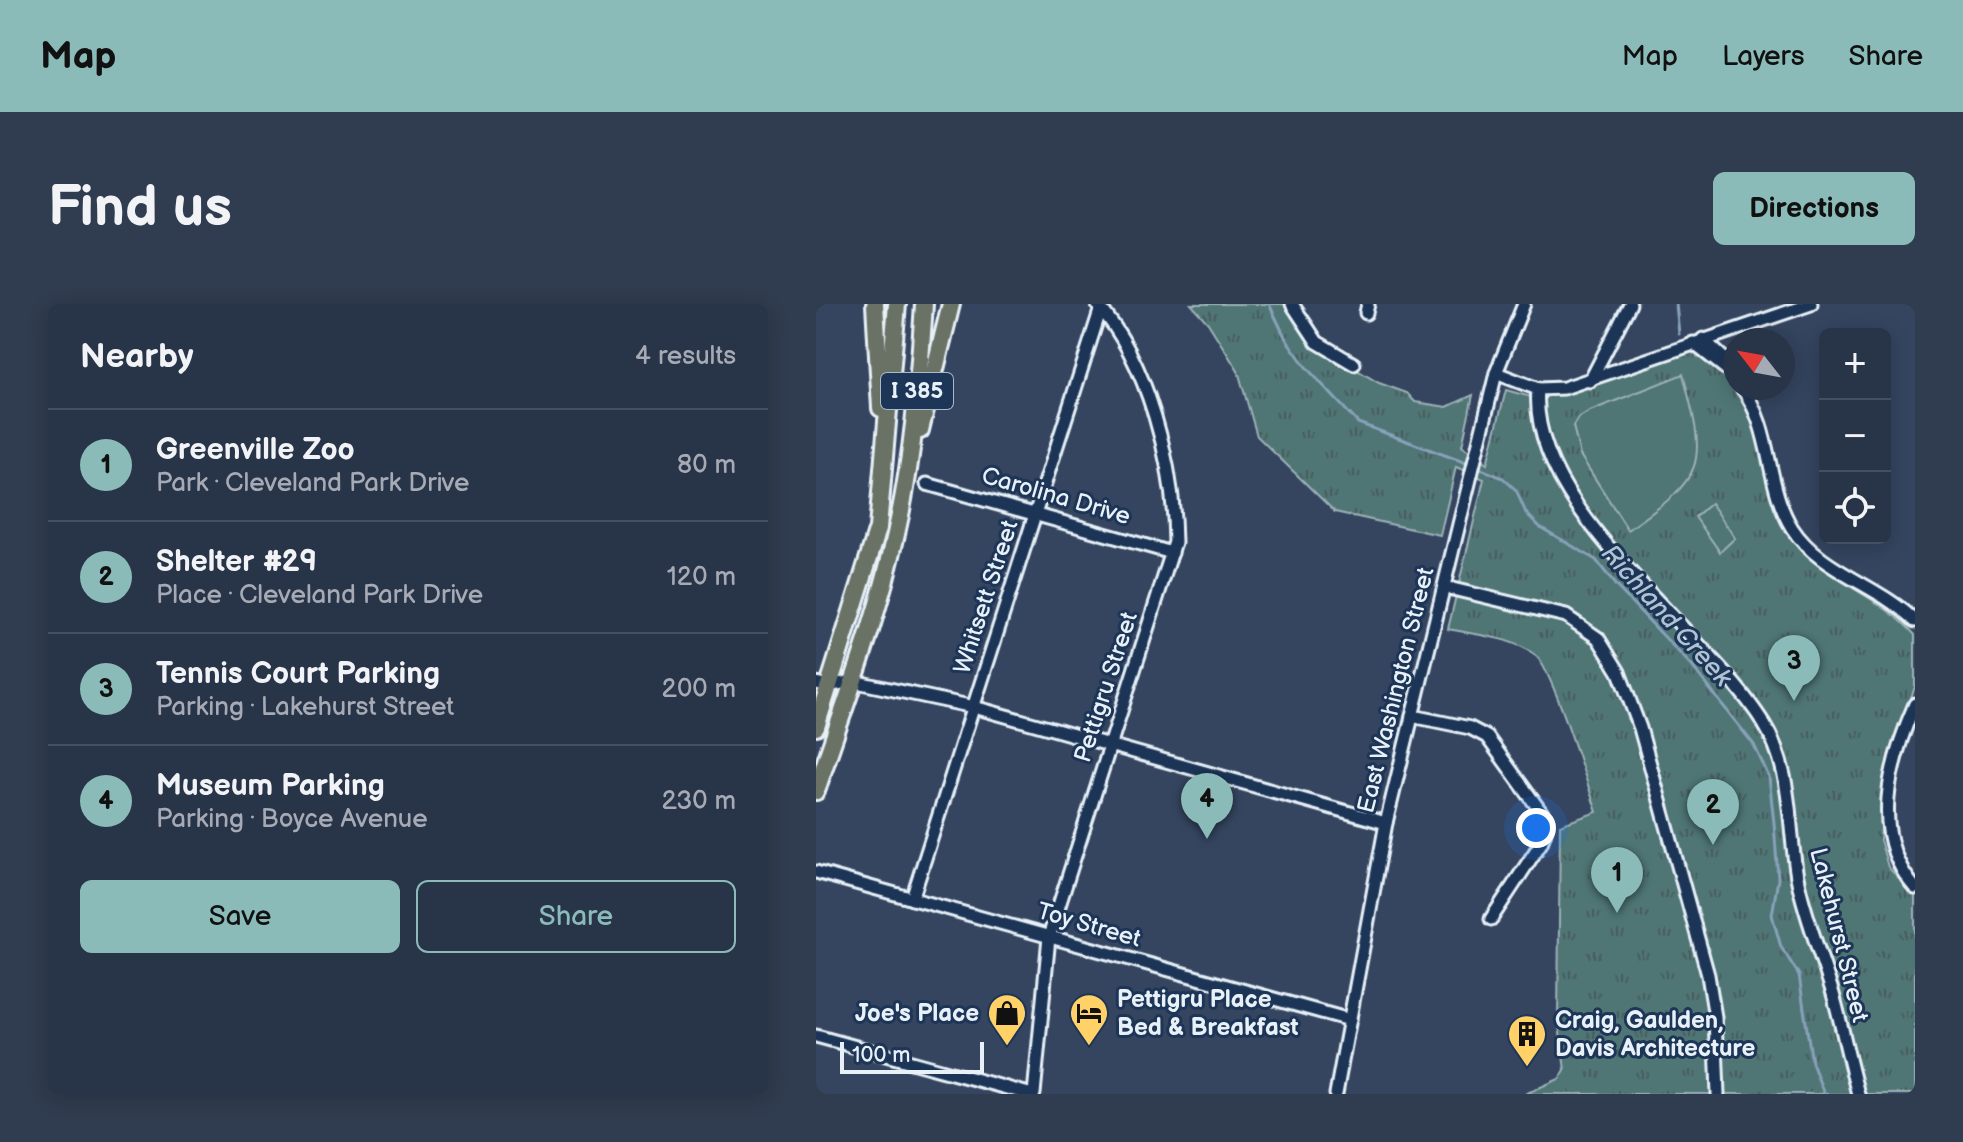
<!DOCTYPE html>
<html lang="en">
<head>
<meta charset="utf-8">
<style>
  body { margin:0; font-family:"Balsamiq Sans",sans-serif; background:#303c4f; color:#f1f3f6 }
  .controls { position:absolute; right:24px; top:24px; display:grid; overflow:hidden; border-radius:12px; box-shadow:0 4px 20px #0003 }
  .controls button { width:72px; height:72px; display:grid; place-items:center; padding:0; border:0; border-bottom:2px solid #444f60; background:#283448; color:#f1f3f6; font:40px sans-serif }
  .compass { position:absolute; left:907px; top:24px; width:72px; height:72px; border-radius:50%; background:#283448; box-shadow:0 4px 20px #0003; rotate:301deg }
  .scale { position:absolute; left:24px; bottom:20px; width:144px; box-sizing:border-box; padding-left:8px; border:4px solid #e8f1f8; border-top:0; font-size:22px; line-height:28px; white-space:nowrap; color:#e8f1f8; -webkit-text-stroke:6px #1d3557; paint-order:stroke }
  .you { position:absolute; left:720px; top:524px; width:28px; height:28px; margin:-20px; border:6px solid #fff; border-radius:50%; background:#1a73e8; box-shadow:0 0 0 12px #1a73e833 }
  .badge { display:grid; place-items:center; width:52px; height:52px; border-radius:50%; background:#8bbbb9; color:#111; font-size:26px; font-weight:700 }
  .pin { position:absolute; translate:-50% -66px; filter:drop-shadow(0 2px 4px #0008) }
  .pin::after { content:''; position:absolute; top:42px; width:28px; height:24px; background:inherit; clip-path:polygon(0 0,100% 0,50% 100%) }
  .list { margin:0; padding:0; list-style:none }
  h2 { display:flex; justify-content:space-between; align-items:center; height:104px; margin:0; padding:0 32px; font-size:34px }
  h2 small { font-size:26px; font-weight:400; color:#a5aab4 }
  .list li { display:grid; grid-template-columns:52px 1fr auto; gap:24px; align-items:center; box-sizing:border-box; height:112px; padding:0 32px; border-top:2px solid #444f60 }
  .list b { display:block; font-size:30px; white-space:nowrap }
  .list p { margin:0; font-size:26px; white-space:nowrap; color:#a5aab4 }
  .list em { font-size:26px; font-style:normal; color:#a5aab4 }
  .actions { display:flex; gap:16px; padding:24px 32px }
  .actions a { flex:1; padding:18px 0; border:2px solid #8bbbb9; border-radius:12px; text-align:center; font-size:28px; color:#8bbbb9 }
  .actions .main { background:#8bbbb9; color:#111 }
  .icon { flex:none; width:44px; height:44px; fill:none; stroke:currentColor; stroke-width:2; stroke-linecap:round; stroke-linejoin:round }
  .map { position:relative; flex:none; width:1099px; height:790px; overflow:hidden; border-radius:12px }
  header { display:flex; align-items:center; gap:48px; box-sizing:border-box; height:112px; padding:0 40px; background:#8bbbb9; color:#111 }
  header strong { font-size:38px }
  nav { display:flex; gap:44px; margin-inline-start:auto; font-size:28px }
  .intro { display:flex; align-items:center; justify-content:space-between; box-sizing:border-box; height:192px; padding:0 48px }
  h1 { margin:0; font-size:56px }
  .button { padding:20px 36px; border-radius:12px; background:#8bbbb9; color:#111; font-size:28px; font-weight:700 }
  main { display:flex; gap:48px; padding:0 48px }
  aside { flex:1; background:#283448; border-radius:12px; box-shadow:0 4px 20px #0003 }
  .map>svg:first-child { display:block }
  .grass { fill:url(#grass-tufts); stroke:#9cb2b6; stroke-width:2 }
  .garden { fill:#507475; stroke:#9cb2b6; stroke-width:2 }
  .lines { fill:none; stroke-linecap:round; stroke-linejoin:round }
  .stream { stroke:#87a2b9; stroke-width:3 }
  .minor-casing { stroke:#e8f1f8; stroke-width:17 }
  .highway-casing { stroke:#e8f1f8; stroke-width:22 }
  .minor { stroke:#1d3557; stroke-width:11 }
  .highway { stroke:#6a7266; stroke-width:16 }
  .labels { text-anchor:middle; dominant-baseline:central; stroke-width:6; stroke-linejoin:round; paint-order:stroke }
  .shield { fill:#1d3557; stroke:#abb9c8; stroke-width:2 }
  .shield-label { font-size:22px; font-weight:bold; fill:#e8f1f8 }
  .street-label { font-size:24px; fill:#e8f1f8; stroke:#1d3557 }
  .poi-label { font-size:24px; font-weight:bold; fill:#e8f1f8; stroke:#1d3557; text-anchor:start }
  .water-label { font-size:26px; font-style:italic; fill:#b0c3d3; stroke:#1d3557 }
</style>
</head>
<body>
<header>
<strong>Map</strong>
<nav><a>Map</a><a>Layers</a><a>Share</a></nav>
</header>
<div class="intro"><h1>Find us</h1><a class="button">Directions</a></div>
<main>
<aside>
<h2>Nearby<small>4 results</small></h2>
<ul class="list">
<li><span class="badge">1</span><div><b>Greenville Zoo</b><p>Park · Cleveland Park Drive</p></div><em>80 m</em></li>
<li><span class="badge">2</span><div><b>Shelter #29</b><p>Place · Cleveland Park Drive</p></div><em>120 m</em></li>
<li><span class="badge">3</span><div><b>Tennis Court Parking</b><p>Parking · Lakehurst Street</p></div><em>200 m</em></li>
<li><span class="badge">4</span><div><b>Museum Parking</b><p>Parking · Boyce Avenue</p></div><em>230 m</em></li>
</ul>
<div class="actions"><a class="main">Save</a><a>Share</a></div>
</aside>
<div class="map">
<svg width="1099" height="790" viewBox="0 0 1099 790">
  <defs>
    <pattern id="grass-tufts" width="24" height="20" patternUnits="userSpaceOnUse" patternTransform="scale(2)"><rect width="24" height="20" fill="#507475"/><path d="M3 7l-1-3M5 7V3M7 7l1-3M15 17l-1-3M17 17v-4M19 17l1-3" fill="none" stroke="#4a5c5d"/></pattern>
  </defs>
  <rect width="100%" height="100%" fill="#354560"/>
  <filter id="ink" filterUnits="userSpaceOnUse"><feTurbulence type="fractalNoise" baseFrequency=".0125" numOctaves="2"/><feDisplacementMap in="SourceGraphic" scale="16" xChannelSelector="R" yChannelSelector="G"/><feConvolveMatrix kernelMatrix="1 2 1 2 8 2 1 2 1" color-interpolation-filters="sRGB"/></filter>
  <g filter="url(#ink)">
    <!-- grass -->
    <path class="grass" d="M375,0H469L501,42L563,79L591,89L599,98L631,103L657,91L646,142L671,160L690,86L722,95L882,46C911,69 933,99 942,136C950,165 952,196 968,223C998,275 1062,288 1099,331V383L1072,451L1064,536L1072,563L1099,592V790H709L743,775L749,766L742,714L744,521L781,508C771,480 737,367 720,352C698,333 660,331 632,325L668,175L640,163L624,231L519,208L441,132L422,67L392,19Z"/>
    <!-- garden -->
    <g class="garden">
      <path d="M867,70C891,162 891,171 812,226L764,151L757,122L762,114L774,107Z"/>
      <path d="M895,199L919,234L904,248L879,213Z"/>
    </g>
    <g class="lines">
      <!-- stream -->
      <g class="stream">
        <path d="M453,0L470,35L490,63L542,119L653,160"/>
        <path d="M860,0L863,30"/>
        <path d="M660,163L687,174L700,186L710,209L724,223L780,256L800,282L876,362L938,441L953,473L958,519L962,575L956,611L965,643L983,671L996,759L1008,790"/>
      </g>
      <!-- minor casing -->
      <g class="minor-casing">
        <g id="minor">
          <path d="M476,0L501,38L538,60"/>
          <path d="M550,9L552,0"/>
          <path d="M887,35L906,53L919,75"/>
          <path d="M877,39L909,64"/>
          <path d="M680,69L722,85L748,84L995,0"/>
          <path d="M774,77L814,0"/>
          <path d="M926,84C957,126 949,181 976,224C1004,268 1063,281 1099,317"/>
          <path d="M722,85C711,205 890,325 948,420C977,467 972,521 981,573C989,613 1005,651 1017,690C1026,722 1033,757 1042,790"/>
          <path d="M111,180L356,249"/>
          <path d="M628,283L750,312L782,334L803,368L824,424L892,671L899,713L902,790"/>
          <path d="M0,379L13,382L36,377L158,403L570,519"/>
          <path d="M1099,400C1073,460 1053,530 1099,584"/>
          <path d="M596,412L654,424L671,433L728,512L729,528L725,539L675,615"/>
          <path d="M0,568L534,716"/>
          <path d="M96,595L285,4"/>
          <path d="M0,732L213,790"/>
          <path d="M218,790L233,633L359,238C358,162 332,57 281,0"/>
          <path d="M520,790L570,519L680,69L708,0"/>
        </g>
      </g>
      <!-- highway casing -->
      <g class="highway-casing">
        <g id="highway">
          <path d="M59,0L65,104"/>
          <path d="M104,126L135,0"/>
          <path d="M0,423L62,224L81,0"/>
          <path d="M0,487C28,402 61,317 80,230C97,155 103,77 108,0"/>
        </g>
      </g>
      <!-- minor -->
      <use href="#minor" class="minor"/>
      <!-- highway -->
      <use href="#highway" class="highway"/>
    </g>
  </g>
  <!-- icons -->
  <defs>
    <g id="shop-pin" transform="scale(2)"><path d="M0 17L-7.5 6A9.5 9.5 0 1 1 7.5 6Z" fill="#ffd166" stroke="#1d3557"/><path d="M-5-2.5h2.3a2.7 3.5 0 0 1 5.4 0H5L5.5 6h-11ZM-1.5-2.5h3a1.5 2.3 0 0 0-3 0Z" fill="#111"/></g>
    <g id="hotel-pin" transform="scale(2)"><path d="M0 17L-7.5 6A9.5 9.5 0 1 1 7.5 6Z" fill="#ffd166" stroke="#1d3557"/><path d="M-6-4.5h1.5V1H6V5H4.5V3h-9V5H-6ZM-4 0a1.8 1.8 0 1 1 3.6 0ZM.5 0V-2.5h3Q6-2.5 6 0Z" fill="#111"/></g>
    <g id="building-pin" transform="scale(2)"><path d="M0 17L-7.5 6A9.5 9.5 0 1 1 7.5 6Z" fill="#ffd166" stroke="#1d3557"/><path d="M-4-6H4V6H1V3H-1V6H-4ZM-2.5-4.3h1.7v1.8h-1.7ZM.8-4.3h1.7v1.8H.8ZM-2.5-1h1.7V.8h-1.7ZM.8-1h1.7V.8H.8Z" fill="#111"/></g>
  </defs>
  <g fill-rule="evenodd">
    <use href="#shop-pin" x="191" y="709"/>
    <use href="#hotel-pin" x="273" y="709"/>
    <use href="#building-pin" x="711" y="730"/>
  </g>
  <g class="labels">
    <!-- shield labels -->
    <rect class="shield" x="65" y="69" width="72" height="36" rx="6"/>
    <g class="shield-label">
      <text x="101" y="87">I 385</text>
    </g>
    <!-- street labels -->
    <g class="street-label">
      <text transform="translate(240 192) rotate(16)">Carolina Drive</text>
      <text transform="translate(170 293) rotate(-72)">Whitsett Street</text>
      <text transform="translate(290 383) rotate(-72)">Pettigru Street</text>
      <text transform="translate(580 386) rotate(-76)">East Washington Street</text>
      <text transform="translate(273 621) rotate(16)">Toy Street</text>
      <text transform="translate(1023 631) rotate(76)">Lakehurst Street</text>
    </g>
    <!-- poi labels -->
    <g class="poi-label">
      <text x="301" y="695">Pettigru Place<tspan x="301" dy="28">Bed &amp; Breakfast</tspan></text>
      <text x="163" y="709" text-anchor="end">Joe's Place</text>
      <text x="739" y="716">Craig, Gaulden,<tspan x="739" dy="28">Davis Architecture</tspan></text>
    </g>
    <!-- water labels -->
    <g class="water-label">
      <text transform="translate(850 312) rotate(48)">Richland Creek</text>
    </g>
  </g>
</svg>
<div class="controls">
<button>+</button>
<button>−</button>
<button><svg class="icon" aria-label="locate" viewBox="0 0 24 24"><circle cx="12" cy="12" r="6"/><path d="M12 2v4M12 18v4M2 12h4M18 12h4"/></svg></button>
</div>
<svg class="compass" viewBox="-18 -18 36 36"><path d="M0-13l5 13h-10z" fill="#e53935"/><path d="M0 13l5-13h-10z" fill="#a5aab4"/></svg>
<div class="scale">100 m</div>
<div class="you"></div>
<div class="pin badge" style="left:801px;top:609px">1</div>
<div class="pin badge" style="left:897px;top:541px">2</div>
<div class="pin badge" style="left:978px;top:397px">3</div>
<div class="pin badge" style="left:391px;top:535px">4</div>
</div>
</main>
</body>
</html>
